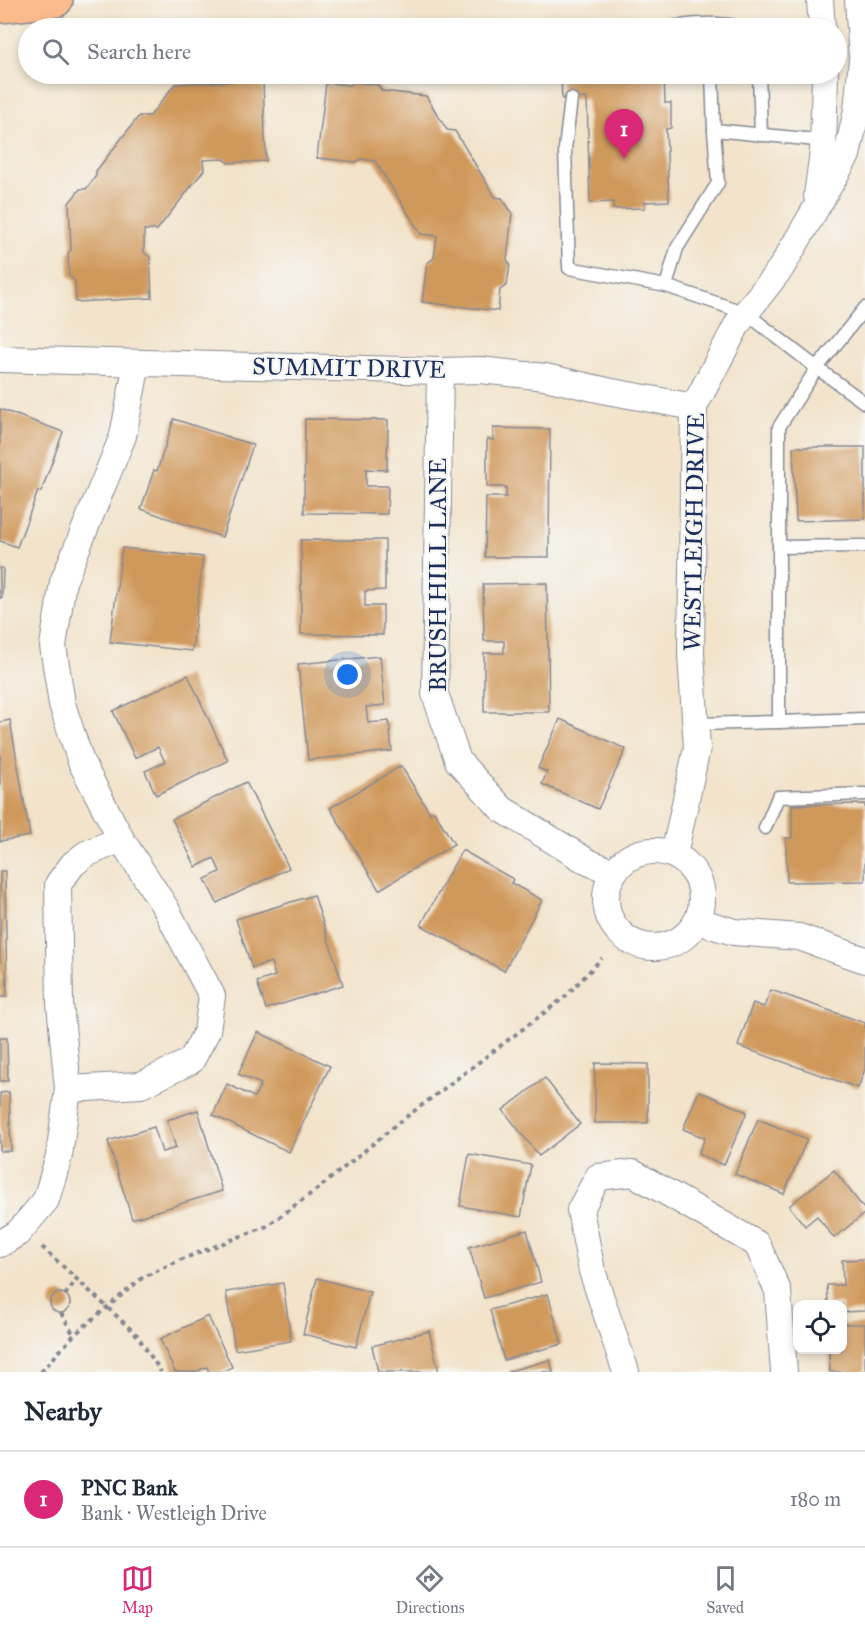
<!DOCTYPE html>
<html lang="en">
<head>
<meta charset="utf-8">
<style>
  body { margin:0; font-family:"IM FELL Great Primer",serif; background:#f6f6f7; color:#1f2937 }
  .controls { position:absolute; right:18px; bottom:18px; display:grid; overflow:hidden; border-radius:12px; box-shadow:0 3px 9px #0003 }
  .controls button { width:54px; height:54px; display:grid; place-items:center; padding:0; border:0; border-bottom:2px solid #e0e1e3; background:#fff; color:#1f2937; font:30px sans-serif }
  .you { position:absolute; left:348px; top:675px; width:21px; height:21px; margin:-15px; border:4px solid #fff; border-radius:50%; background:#1a73e8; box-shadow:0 0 0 9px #1a73e833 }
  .badge { display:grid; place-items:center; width:39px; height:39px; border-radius:50%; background:#db2777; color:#fff; font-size:20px; font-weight:700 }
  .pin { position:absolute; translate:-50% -50px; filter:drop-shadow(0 2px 3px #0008) }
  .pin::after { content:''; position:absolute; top:32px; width:21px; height:18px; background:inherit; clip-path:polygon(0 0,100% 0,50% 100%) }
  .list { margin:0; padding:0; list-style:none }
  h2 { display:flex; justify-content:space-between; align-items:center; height:78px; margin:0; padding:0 24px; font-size:26px }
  h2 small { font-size:20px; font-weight:400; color:#747a83 }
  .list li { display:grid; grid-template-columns:39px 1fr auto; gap:18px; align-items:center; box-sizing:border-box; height:96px; padding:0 24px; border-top:2px solid #e0e1e3 }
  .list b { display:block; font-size:22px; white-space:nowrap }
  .list p { margin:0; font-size:20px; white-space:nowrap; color:#747a83 }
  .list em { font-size:20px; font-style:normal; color:#747a83 }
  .icon { flex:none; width:33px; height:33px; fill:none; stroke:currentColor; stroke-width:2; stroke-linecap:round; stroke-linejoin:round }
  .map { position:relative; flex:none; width:865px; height:1372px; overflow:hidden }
  .search { position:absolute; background:#fff; box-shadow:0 3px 9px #0003; left:18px; right:18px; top:18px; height:66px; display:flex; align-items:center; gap:15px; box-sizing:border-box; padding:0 21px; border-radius:33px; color:#747a83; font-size:22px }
  .sheet { height:174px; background:#fff }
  nav { display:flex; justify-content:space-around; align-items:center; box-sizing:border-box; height:84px; border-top:2px solid #e0e1e3; background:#fff; font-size:16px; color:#747a83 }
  nav a { display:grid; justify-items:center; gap:3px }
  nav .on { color:#db2777 }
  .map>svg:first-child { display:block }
  .building { fill:#d0995c }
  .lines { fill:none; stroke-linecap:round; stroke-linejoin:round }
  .lane-casing { stroke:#868994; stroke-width:15 }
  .street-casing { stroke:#868994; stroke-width:28 }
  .primary-casing { stroke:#868994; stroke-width:36 }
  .path { stroke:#868994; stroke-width:4; stroke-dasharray:4.5 4.5; stroke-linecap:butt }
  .lane { stroke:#fff; stroke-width:12 }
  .street { stroke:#fff; stroke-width:26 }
  .primary { stroke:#fbbb8d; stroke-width:33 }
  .labels { text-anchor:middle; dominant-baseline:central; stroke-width:4.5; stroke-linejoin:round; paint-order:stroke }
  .street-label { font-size:24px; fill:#1b2f5e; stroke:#f6f6f2 }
</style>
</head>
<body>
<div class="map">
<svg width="865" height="1372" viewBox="0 0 865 1372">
  <rect width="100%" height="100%" fill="#f6f6f2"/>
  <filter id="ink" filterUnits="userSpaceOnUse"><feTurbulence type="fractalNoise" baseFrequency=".0167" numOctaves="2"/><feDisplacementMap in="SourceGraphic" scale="12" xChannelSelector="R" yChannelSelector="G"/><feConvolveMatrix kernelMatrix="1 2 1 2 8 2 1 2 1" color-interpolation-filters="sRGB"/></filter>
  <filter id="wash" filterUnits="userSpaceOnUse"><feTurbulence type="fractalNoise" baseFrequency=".008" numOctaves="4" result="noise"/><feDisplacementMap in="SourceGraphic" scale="24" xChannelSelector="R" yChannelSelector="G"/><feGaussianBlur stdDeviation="1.35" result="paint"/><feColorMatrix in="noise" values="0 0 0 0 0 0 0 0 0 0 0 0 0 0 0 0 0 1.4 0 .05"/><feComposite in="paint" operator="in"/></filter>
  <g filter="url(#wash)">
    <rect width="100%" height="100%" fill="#f2e3ca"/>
    <g id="blocks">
      <!-- building -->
      <g class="building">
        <path d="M561,74H664L665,103H671V128L666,129L669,201L645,202V208L613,209V202L590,203L587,98L562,99Z"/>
        <path d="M263,80L266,161L228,163L224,159L203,160L204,170L157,230H144V252L150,257L152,298L76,302L75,281L69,276L68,253L71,250L69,203L80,189H86L96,176V171L139,116H150L175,84Z"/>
        <path d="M355,82L378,85L382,91L426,96L447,130L455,131L495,197L502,198L512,213L507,260L510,264L507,285L500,290L498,311L422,302L427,263L434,258L437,236L421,234L375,161L361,159L356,162L317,158L326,83L350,85Z"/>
        <path d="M0,409L63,432L41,492L38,491L17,547L0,541Z"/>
        <path d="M174,419L253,445L222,537L141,509L154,470L157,471Z"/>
        <path d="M305,419L388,420L387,470L366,469V486H388L387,514L304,513Z"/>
        <path d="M493,428L550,429L549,557H485L486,497H506V487H487V439L493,440Z"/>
        <path d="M793,447H865V519L796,521Z"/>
        <path d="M301,540H385V590L365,591V606H383V635L301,634Z"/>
        <path d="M122,548L203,557L192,651L110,642Z"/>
        <path d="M0,568H3L2,598H0Z"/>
        <path d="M547,583L549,712H484V653H504V641H484L483,584Z"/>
        <path d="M380,656L385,705L366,707L368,723L389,721L392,751L308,760L298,664Z"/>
        <path d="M188,675L228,761L156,795L145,771L165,762L158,747L135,758L113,711Z"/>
        <path d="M560,719L626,749L598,809L542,784L547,772L538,768Z"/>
        <path d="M10,720L30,836L0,841V722Z"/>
        <path d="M401,766L430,813L434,811L454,844L379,890L330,808Z"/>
        <path d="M246,782L289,868L217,903L205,879L220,872L214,858L196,867L172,819Z"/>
        <path d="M865,804V881L787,882L786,838H792V805Z"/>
        <path d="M462,850L513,879L511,883L542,900L504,971L421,925Z"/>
        <path d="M0,871H5L7,997H0Z"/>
        <path d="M314,895L343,985L266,1009L257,982L275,976L271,962L252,968L236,919Z"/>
        <path d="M771,990L865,1023V1069L858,1088L738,1046L753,1003L764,1007Z"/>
        <path d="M258,1032L330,1066L289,1152L213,1115L227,1084L254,1097L261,1084L238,1074Z"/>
        <path d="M0,1038H7L8,1081H0Z"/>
        <path d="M595,1063L648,1064V1123H595Z"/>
        <path d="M545,1078L580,1124L539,1156L503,1110Z"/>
        <path d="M699,1091L747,1112L724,1165L698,1154L705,1138L683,1129Z"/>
        <path d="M9,1092L11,1151H0V1093Z"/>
        <path d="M198,1110L222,1191L132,1219L108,1141L154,1127L162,1152L176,1148L167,1120Z"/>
        <path d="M758,1119L807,1139L784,1194L735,1174Z"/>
        <path d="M469,1154L531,1165L521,1217L460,1206Z"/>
        <path d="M834,1170L865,1210V1213L834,1238L817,1216L805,1226L789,1206Z"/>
        <path d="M527,1230L541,1282L484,1298L469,1247Z"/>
        <path d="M865,1259V1311L842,1312V1304H828L827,1285H843L842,1260Z"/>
        <path d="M317,1278L370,1292L356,1347L303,1334Z"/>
        <path d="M283,1283L291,1341L235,1350L226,1292Z"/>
        <circle cx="60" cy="1303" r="10"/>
        <path d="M548,1294L562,1344L504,1360L490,1310Z"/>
        <path d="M208,1316L232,1367L222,1372H209L207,1367L195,1372H175L160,1339Z"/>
        <path d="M842,1324H865V1372H830L829,1350H842Z"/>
        <path d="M429,1331L439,1372H378L372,1346Z"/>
        <path d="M550,1360L553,1372H509V1371Z"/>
      </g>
    </g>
  </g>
  <g filter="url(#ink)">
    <use href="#blocks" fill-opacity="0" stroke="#868994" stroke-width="1.5"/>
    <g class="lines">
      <!-- lane casing -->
      <g class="lane-casing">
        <g id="lane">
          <path d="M668,28C689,23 722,22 743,28"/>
          <path d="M712,74L714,130"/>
          <path d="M759,74L761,135"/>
          <path d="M571,99L565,149L569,268L666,286"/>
          <path d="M826,141L714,130L718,183L677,248L666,286L746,313L817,368L865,308"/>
          <path d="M779,547L865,546"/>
          <path d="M779,722L865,719"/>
          <path d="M695,724L779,722V427L817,368L865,403"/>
          <path d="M765,828L778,797L865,794"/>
        </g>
      </g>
      <!-- street casing -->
      <g class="street-casing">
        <g id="street">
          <path d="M820,0L822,28"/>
          <path d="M817,196L823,151L825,74"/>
          <path d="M0,359L440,371L480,370L545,377L607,391L694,407"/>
          <path d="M440,371L435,694L458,761L502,809L588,862L613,872"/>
          <circle cx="654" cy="899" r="48"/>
          <path d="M674,855L697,748L691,654L694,407L738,323L781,268L847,155L857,110L862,58L858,0"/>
          <path d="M698,921L734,932L799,937L865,960"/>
          <path d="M68,1089L141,1085L191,1061L207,1031L212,996L165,907L121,839"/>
          <path d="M0,1244L18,1233L46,1200L59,1156L68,1089L60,1004L58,884L73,864L86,854L121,839L81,762L62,704L53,646L63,582L123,436L137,363"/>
          <path d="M626,1372L592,1271L580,1210L598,1177L633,1173L757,1244L778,1291L784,1372"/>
        </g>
      </g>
      <!-- primary casing -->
      <g class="primary-casing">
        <path id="primary" d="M0,6L56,0"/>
      </g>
      <!-- path -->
      <g class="path">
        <path d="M42,1247L137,1335L161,1372"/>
        <path d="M65,1295L76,1280"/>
        <path d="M61,1313L74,1335"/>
        <path d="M41,1372L74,1335L142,1278L180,1260L267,1226L324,1184L401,1121L565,997L602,958"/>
      </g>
      <!-- lane -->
      <use href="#lane" class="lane"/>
      <!-- street -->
      <use href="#street" class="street"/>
      <!-- primary -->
      <use href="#primary" class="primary"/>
    </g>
  </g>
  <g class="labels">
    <!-- street labels -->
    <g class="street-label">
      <text transform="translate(349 368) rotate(1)">SUMMIT DRIVE</text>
      <text transform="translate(694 532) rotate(-89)">WESTLEIGH DRIVE</text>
      <text transform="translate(438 575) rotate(-90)">BRUSH HILL LANE</text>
    </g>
  </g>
</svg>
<div class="controls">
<button><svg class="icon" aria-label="locate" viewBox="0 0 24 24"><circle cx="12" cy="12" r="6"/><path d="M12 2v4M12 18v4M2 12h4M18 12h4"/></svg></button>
</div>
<div class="you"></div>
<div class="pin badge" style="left:624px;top:159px">1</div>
<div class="search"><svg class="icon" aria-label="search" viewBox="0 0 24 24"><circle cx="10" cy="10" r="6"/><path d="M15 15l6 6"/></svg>Search here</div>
</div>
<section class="sheet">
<h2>Nearby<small></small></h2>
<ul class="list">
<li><span class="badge">1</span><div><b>PNC Bank</b><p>Bank · Westleigh Drive</p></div><em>180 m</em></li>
</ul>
</section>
<nav>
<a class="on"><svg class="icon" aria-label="map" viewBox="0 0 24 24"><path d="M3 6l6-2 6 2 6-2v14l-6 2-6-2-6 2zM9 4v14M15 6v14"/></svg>Map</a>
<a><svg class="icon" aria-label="directions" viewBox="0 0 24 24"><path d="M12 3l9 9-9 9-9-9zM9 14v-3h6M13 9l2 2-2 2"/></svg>Directions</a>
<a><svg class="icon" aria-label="saved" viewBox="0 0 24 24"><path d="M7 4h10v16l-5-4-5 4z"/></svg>Saved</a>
</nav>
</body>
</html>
